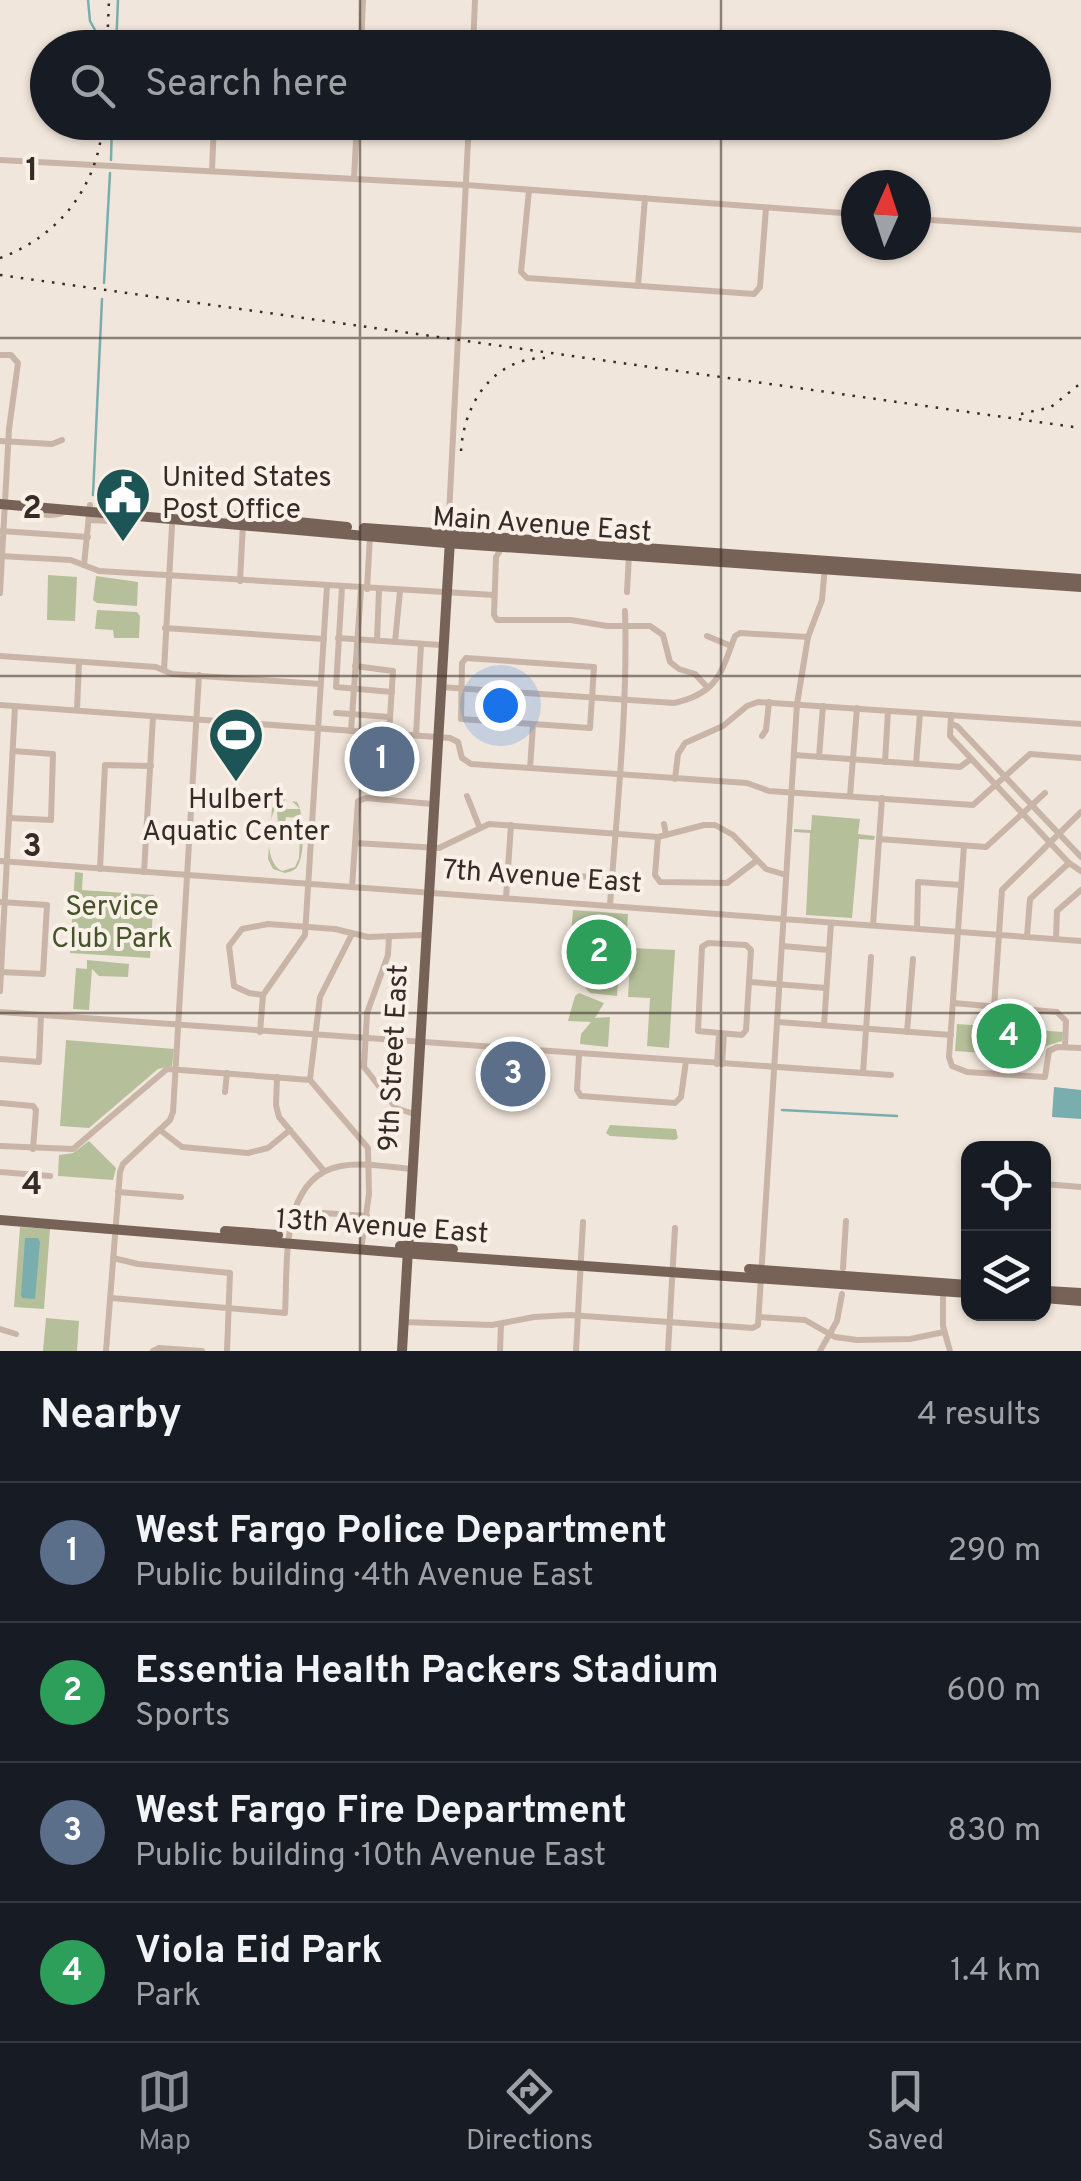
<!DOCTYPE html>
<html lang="en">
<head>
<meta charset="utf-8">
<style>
  body { margin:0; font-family:Overpass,sans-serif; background:#242831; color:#f1f3f6 }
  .controls { position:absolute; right:30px; bottom:30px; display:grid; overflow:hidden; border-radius:20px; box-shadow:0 2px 8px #0004 }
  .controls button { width:90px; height:90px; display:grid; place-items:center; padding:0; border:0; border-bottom:2px solid #363941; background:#171b24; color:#f1f3f6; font:50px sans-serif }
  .compass { position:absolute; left:841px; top:170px; width:90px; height:90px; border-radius:50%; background:#171b24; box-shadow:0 2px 8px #0004; rotate:3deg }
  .you { position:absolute; left:500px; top:705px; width:35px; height:35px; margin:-25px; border:8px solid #fff; border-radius:50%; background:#1a73e8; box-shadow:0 0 0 15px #1a73e833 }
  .badge { display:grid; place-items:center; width:65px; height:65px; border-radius:50%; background:#8c9099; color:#fff; font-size:32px; font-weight:700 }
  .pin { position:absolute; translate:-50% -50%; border:5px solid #fff; box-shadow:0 2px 10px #0006 }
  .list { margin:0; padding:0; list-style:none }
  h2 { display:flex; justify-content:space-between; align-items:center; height:130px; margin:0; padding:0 40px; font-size:42px }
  h2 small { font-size:32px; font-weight:400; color:#9ea1a6 }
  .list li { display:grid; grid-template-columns:65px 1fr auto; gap:30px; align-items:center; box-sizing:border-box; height:140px; padding:0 40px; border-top:2px solid #363941 }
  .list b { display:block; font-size:38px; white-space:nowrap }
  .list p { margin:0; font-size:32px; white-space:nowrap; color:#9ea1a6 }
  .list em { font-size:32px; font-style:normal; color:#9ea1a6 }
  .icon { flex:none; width:55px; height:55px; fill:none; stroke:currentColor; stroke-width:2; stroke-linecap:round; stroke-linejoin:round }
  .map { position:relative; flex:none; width:1081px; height:1351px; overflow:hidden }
  .search { position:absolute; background:#171b24; box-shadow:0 2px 8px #0004; left:30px; right:30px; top:30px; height:110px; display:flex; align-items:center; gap:25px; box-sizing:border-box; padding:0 35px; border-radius:55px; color:#9ea1a6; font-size:38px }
  .sheet { height:690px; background:#171b24 }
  nav { display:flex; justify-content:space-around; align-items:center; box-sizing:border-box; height:140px; border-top:2px solid #363941; background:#171b24; font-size:28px; color:#9ea1a6 }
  nav a { display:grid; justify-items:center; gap:5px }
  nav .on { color:#8c9099 }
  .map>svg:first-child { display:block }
  .green { fill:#b5c09b; fill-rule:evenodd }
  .water { fill:#7aaeae }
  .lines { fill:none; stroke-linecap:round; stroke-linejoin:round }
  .stream { stroke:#7aaeae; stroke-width:2.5 }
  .minor { stroke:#c9b5a7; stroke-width:6 }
  .major { stroke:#776258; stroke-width:10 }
  .rail { stroke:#362b27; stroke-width:2.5; stroke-dasharray:2.5 8; stroke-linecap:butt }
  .grid { fill:none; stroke:#362b27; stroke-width:2.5; stroke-opacity:0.55 }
  .labels { text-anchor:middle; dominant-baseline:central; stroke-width:8; stroke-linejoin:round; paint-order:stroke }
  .poi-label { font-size:28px; fill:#362b27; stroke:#f9f0e7; text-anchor:start }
  .street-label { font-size:28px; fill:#362b27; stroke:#f9f0e7 }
  .park-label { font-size:28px; fill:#46532b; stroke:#f9f0e7 }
  .grid-label { font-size:32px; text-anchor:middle; font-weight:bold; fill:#362b27; stroke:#f9f0e7; stroke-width:8; stroke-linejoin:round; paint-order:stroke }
</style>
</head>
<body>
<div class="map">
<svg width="1081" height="1351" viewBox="0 0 1081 1351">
  <rect width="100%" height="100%" fill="#f1e6db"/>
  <!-- green -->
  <g class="green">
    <path d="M48,575L77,577L75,621L47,620Z"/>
    <path d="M96,576L138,582L137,606L97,603L93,600Z"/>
    <path d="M97,610L137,612L140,616L139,638H114L113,630L95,629Z"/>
    <path d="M282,799L297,802C304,812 305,851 299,863C296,871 292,871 285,873L273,869L268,859L272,808ZM286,800L292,801L300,809H287L284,806L277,808L278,829L284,830L286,817L299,818L301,813L299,858L295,867L282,871C263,862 267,819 278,803Z"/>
    <path d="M812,815L860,819L858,834L875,836L874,840L859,839L852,918L806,915L810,833L794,832V829L811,830Z"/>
    <path d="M75,872L83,873L82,890L154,895L150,958L70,953Z"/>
    <path d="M573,910L628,914L625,964L619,965L617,996L590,993L580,982L579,971L574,970L570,948Z"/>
    <path d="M631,948L675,950L669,1048L647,1046L650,998L628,997Z"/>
    <path d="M87,960L129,964L128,977L99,976L92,969L89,1010L73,1009L76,968L87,969Z"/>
    <path d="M579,993L604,1003L595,1018L610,1017L608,1047L580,1044L581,1034L591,1022L568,1021L575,996Z"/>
    <path d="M957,1024L1063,1032L1062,1041L1046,1046L1041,1057L955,1051Z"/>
    <path d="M66,1040L174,1049L172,1066L158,1069L89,1128L60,1126Z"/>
    <path d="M610,1125L676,1129L678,1138L675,1140L610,1136L606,1133Z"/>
    <path d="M89,1141L116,1168L113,1180L58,1176L59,1155L73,1153Z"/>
    <path d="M20,1227L50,1229L44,1309L14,1307Z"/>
    <path d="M46,1318L79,1321L77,1351H43Z"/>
  </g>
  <!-- water -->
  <g class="water">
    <path d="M1054,1087L1081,1090V1119L1052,1117Z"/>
    <path d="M25,1238H38L40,1242L35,1299L22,1298L21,1295Z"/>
  </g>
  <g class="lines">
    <!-- stream -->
    <g class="stream">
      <path d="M88,0L90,21L95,30"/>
      <path d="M116,48L118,0"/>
      <path d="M111,160L112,122"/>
      <path d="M104,283L110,173"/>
      <path d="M93,495L102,299"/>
      <path d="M782,1110L897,1116"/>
    </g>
    <!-- minor -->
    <g class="minor">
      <path d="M361,48L363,0"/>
      <path d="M473,48L475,0"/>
      <path d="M0,160L466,185L856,214"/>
      <path d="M212,171L214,122"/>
      <path d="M354,178L357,122"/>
      <path d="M529,190L521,272L527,278L754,294L760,287L766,208"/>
      <path d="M916,219L1081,230"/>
      <path d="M638,286L645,198"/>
      <path d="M0,355H11L18,363L9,429L0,593"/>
      <path d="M0,441L52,444L62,440"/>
      <path d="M24,507C33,516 58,518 68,510"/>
      <path d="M89,520L130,522"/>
      <path d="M1,531L88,537"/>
      <path d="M448,534L469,122"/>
      <path d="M503,546L496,557L494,615L497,620H571L607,626H650L663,635L670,662L679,669L695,674L708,688"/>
      <path d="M0,556L71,560L99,571L494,595"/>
      <path d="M84,565L90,505"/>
      <path d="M240,581L243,524"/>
      <path d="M342,587L336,687L392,692"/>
      <path d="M367,589L370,536"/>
      <path d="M627,592L629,554"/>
      <path d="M165,628L324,639"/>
      <path d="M707,636L731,646"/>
      <path d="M338,638L441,645"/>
      <path d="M377,640L379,590"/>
      <path d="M395,642L400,591"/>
      <path d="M0,656L156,667L172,674L320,684"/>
      <path d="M466,658L594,667L590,728L461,719L462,663Z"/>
      <path d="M355,666L393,671L389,733"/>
      <path d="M164,670L172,526"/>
      <path d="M440,687L674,703C718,693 721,673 735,636L740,633L808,637"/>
      <path d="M0,705L450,738L458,742L462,758L471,764L747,783L769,791L973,805L1030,754L1081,758"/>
      <path d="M77,710L79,662"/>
      <path d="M336,713L390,717"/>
      <path d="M951,715L950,736L1069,863L1081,871"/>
      <path d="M951,724L957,726L1081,857"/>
      <path d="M351,731L361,589"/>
      <path d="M416,735L421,644"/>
      <path d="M762,736L766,730L769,702"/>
      <path d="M794,755L960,767L971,759"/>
      <path d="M819,757L823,706"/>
      <path d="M885,762L888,711"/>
      <path d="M916,764L920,713"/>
      <path d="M530,768L533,725"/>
      <path d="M675,779L678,754L685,743L723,726L747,706L758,702L1081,724"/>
      <path d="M467,796L479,826"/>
      <path d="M850,796L857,708"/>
      <path d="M9,818L51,820L53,754L13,751"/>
      <path d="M664,824L666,835"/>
      <path d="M658,837L655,875L660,882L727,883L756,861"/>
      <path d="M879,839L986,847L1045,793"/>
      <path d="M355,843L439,848L489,824L658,837L704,825H715L733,835L766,869L786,875"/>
      <path d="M964,846L949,1057L952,1066L967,1072L1045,1077L1049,1051L1057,1047L1081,1048"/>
      <path d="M0,861L1081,941"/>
      <path d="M100,869L105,765L151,766"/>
      <path d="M144,872L153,717"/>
      <path d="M556,875L612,878"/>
      <path d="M352,887L358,801L366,798L432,804"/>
      <path d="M506,898L511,825"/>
      <path d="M0,902L47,905L43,974L1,972"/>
      <path d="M610,905C617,808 628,709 625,611"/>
      <path d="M873,925L882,798"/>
      <path d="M917,928L918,882L961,885"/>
      <path d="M389,936L388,955L367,1013L364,1067L396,1108L414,1114"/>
      <path d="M1027,936L1030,899L1069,863"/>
      <path d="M1056,939L1057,911L1081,890"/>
      <path d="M708,943L746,945L751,950L746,1030L742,1035L698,1031L702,947Z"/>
      <path d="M782,946L829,950"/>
      <path d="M750,982L826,988"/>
      <path d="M0,991L15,706"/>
      <path d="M263,995L249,993L234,986L229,946L242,929L268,924L335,929L368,937L423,935"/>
      <path d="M953,1003L1057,1012L1066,1021L1065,1047"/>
      <path d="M994,1007L1002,890L1081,812"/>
      <path d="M0,1012L891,1075"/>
      <path d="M778,1022L951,1035"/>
      <path d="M824,1025L831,923"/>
      <path d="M260,1032L263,995L305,935L327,586"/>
      <path d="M907,1032L913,959"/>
      <path d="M579,1055L577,1090L581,1096L675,1103L681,1097L686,1061"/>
      <path d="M0,1059L39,1062L41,1015"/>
      <path d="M717,1064L719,1034"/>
      <path d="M722,1064L724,1034"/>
      <path d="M863,1073L871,957"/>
      <path d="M277,1077L276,1105L279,1117L324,1171"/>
      <path d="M310,1079L320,997L352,934"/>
      <path d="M225,1092L227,1073"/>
      <path d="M0,1103L33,1106L36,1110L33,1149"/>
      <path d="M160,1130L182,1147L248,1153L268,1148L290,1130"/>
      <path d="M0,1146L73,1149L167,1069L310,1080L368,1148L369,1194L362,1243"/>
      <path d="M0,1172L50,1176"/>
      <path d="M1044,1184L1081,1187"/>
      <path d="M118,1192L181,1197"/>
      <path d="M294,1211L367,1216"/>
      <path d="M113,1258L138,1264L230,1273L227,1351"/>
      <path d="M843,1268L846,1221"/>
      <path d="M943,1288V1326L950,1351"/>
      <path d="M111,1298L285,1313C288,1264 279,1177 341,1166C363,1162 389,1167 411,1169"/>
      <path d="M759,1317L805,1320L835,1337L857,1340L910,1339L944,1332"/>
      <path d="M402,1322L492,1325L534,1317L570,1315L753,1328L758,1325L797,704L808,637L822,600L825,566"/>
      <path d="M0,1329L16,1334"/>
      <path d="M106,1351L120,1172L123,1164L170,1120L173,1112L199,675"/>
      <path d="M153,1351L159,1348L202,1351"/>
      <path d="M500,1351L501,1324"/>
      <path d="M576,1351L583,1222"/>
      <path d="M668,1351L675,1228"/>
      <path d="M820,1351L837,1321L842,1294"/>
    </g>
    <!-- major -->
    <g class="major">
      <path d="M0,504L446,543L1081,587"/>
      <path d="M230,515L347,527"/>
      <path d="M364,528L1081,579"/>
      <path d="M0,1220L428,1255L968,1293"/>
      <path d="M225,1231L278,1235"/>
      <path d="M400,1246L453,1249"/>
      <path d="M749,1269L968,1285"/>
      <path d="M1047,1291L1081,1293"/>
      <path d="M1044,1298L1081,1301"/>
      <path d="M402,1351L450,540"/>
    </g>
    <!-- rail -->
    <g class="rail">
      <path d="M107,48L109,0"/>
      <path d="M0,258C60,236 98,186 103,122"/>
      <path d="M0,275L1081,428"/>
      <path d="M1021,414L1051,407L1081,383"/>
      <path d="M461,451C464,403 493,358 545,358"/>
    </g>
  </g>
  <!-- grid -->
  <path class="grid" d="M360,0V48M721,0V48M360,122V1351M721,122V1351M0,338H1081M0,676H1081M0,1013H1081"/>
  <!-- icons -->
  <defs>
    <g id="civic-pin" transform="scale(2.875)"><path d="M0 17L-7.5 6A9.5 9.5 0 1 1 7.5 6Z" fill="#1d5556" stroke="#f9f0e7"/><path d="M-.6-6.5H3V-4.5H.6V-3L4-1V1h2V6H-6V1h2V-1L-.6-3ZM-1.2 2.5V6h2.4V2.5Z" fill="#fff"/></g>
    <g id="stadium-pin" transform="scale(2.875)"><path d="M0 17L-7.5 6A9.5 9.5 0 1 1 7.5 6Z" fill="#1d5556" stroke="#f9f0e7"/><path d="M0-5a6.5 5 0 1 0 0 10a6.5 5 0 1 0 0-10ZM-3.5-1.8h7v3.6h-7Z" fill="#fff"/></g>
  </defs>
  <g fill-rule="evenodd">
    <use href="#civic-pin" x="123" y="495"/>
    <use href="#stadium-pin" x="236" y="735"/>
  </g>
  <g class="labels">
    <!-- poi labels -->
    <g class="poi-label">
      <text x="162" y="479">United States<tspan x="162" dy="32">Post Office</tspan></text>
      <text x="236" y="801" text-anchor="middle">Hulbert<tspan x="236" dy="32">Aquatic Center</tspan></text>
    </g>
    <!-- street labels -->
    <g class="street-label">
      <text transform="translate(542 526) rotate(4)">Main Avenue East</text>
      <text transform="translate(542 878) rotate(4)">7th Avenue East</text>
      <text transform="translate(395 1058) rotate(-87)">9th Street East</text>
      <text transform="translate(382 1228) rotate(4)">13th Avenue East</text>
    </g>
    <!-- park labels -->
    <g class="park-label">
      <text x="112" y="908">Service<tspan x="112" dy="32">Club Park</tspan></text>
    </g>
  </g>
  <g class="grid-label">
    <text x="32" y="180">1</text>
    <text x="32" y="518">2</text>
    <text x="32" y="856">3</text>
    <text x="32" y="1194">4</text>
  </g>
</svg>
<div class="controls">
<button><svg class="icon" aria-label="locate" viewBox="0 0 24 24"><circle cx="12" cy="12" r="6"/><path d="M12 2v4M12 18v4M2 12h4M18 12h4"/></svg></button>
<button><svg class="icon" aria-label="layers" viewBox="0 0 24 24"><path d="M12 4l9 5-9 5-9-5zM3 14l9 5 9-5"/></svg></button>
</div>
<svg class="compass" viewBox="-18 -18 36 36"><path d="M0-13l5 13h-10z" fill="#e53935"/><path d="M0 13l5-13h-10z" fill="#9ea1a6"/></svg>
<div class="you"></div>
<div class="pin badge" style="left:382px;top:759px;background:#5c6f8a">1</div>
<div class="pin badge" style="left:599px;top:952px;background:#2e9e5b">2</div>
<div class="pin badge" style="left:513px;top:1074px;background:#5c6f8a">3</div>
<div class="pin badge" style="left:1009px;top:1036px;background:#2e9e5b">4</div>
<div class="search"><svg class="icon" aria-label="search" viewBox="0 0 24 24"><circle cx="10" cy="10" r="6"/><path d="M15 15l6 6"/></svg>Search here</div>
</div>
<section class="sheet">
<h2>Nearby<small>4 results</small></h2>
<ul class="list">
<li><span class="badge" style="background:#5c6f8a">1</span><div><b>West Fargo Police Department</b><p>Public building · 4th Avenue East</p></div><em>290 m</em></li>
<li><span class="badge" style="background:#2e9e5b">2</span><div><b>Essentia Health Packers Stadium</b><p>Sports</p></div><em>600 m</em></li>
<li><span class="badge" style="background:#5c6f8a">3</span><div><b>West Fargo Fire Department</b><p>Public building · 10th Avenue East</p></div><em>830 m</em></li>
<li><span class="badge" style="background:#2e9e5b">4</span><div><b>Viola Eid Park</b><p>Park</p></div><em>1.4 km</em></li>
</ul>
</section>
<nav>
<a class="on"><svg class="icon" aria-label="map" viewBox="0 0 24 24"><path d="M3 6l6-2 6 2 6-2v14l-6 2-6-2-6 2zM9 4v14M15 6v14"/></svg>Map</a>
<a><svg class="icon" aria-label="directions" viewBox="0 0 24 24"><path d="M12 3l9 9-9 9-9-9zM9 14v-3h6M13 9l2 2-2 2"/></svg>Directions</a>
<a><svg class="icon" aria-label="saved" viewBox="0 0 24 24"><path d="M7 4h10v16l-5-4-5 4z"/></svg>Saved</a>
</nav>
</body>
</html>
